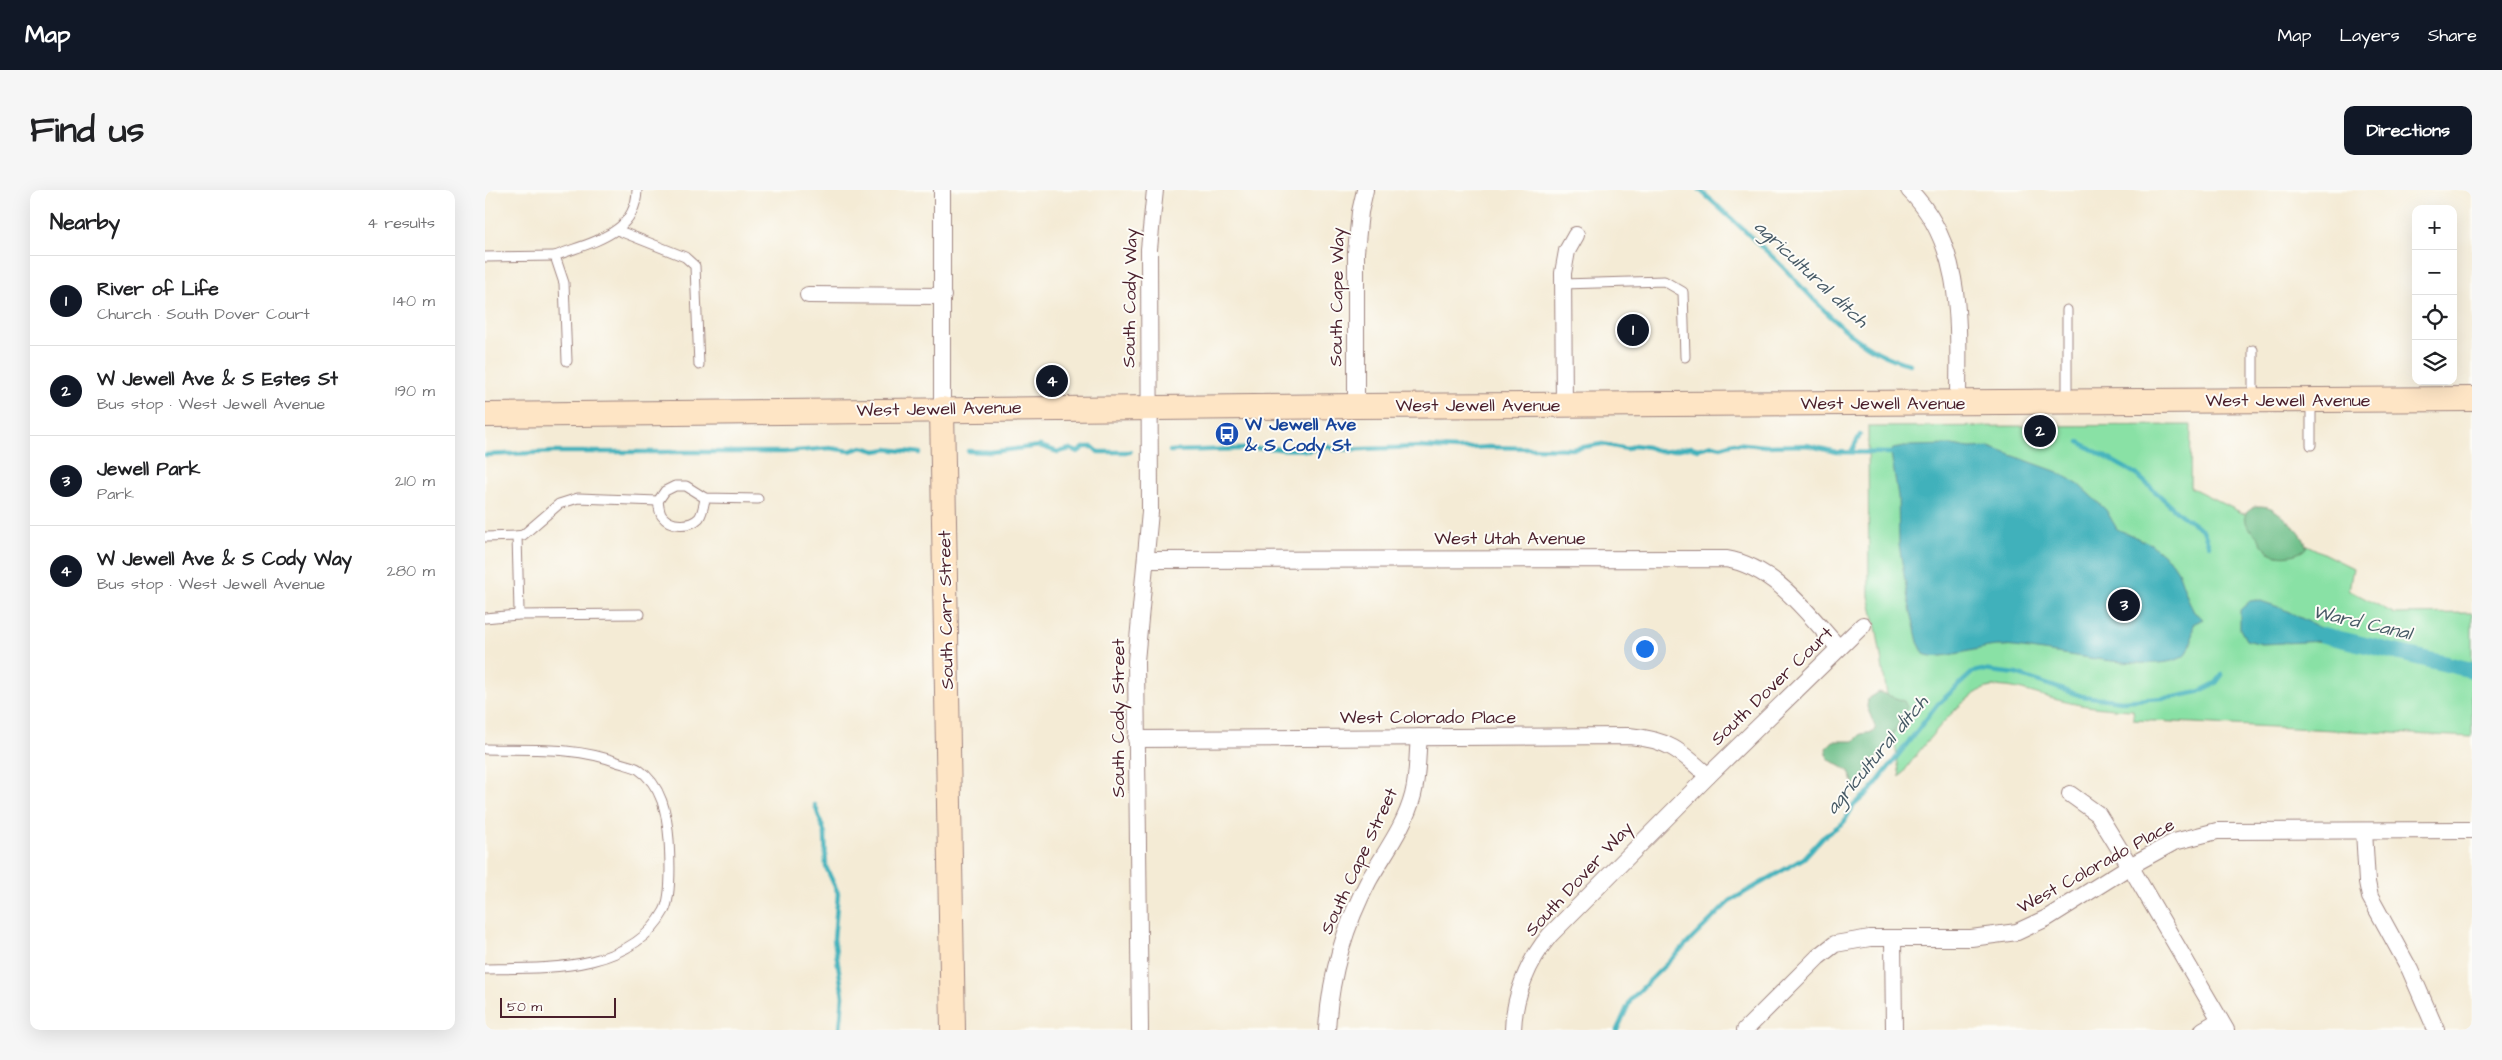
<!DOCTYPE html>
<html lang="en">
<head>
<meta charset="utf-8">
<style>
  body { margin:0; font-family:"Architects Daughter",sans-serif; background:#f6f6f6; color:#202124 }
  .controls { position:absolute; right:15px; top:15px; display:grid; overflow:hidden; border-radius:10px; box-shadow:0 5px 20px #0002 }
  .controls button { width:45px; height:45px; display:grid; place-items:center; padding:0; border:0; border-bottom:1px solid #e0e0e0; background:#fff; color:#202124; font:25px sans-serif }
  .scale { position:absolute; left:15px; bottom:12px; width:116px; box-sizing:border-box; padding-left:5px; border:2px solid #4a1f2b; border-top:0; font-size:14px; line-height:18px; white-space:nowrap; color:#4a1f2b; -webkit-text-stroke:4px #fdfcf7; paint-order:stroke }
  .you { position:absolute; left:1159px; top:458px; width:18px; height:18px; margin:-12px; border:4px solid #fff; border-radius:50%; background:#1a73e8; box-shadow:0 0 0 8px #1a73e833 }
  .badge { display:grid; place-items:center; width:32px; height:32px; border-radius:50%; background:#111827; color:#fff; font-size:16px; font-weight:700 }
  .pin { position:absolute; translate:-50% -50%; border:2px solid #fff; box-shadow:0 1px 5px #0006 }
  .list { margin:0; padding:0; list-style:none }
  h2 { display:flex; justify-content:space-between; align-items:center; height:65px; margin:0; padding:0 20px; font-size:21px }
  h2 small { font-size:16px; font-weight:400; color:#757577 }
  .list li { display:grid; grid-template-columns:32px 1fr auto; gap:15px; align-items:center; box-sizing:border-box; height:90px; padding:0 20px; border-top:1px solid #e0e0e0 }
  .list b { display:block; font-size:19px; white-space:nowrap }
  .list p { margin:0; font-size:16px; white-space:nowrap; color:#757577 }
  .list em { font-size:16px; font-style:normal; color:#757577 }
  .icon { flex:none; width:28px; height:28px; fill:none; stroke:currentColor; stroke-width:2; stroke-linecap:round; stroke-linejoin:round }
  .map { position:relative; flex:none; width:1987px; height:840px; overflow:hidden; border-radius:10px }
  header { display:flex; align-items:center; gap:30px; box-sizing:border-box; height:70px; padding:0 25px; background:#111827; color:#fff }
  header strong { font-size:24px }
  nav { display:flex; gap:28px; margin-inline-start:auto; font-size:18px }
  .intro { display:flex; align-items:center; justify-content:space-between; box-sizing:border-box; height:120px; padding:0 30px }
  h1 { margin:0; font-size:35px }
  .button { padding:12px 22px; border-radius:10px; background:#111827; color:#fff; font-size:18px; font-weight:700 }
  main { display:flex; gap:30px; padding:0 30px }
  aside { flex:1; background:#fff; border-radius:10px; box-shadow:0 5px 20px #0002 }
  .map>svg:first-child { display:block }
  .green { fill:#89e1a5; stroke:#6a8068 }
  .forest { fill:#6ebf8a; stroke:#5c6f5a }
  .water { fill:#41b1bb; stroke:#466873 }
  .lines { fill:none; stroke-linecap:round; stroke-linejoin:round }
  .stream { stroke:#41b1bb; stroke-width:4.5 }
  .canal { stroke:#41b1bb; stroke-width:16 }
  .lane-casing { stroke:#9f8580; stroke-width:11 }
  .street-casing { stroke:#9f8580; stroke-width:18 }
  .secondary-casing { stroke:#9f8580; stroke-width:26 }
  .lane { stroke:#fff; stroke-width:9 }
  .street { stroke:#fff; stroke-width:16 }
  .secondary { stroke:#fee5c5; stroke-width:24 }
  .labels { text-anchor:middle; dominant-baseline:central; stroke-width:4; stroke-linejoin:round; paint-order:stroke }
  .street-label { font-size:18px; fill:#4a1f2b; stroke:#fdfcf7 }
  .transit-label { font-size:18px; font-weight:bold; fill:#164399; stroke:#fdfcf7; text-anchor:start }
  .water-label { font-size:19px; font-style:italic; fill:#465965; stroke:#fdfcf7 }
</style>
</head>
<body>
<header>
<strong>Map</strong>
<nav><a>Map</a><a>Layers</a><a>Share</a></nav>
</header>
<div class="intro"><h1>Find us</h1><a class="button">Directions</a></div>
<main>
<aside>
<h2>Nearby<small>4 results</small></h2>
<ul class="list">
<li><span class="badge">1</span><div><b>River of Life</b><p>Church · South Dover Court</p></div><em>140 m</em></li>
<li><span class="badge">2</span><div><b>W Jewell Ave &amp; S Estes St</b><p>Bus stop · West Jewell Avenue</p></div><em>190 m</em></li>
<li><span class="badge">3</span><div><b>Jewell Park</b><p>Park</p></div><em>210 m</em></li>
<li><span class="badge">4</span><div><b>W Jewell Ave &amp; S Cody Way</b><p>Bus stop · West Jewell Avenue</p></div><em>280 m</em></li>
</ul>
</aside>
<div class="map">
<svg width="1987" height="840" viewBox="0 0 1987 840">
  <rect width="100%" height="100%" fill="#fdfcf7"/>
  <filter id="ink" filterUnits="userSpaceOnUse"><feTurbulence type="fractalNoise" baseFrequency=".02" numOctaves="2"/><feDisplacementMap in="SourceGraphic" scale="10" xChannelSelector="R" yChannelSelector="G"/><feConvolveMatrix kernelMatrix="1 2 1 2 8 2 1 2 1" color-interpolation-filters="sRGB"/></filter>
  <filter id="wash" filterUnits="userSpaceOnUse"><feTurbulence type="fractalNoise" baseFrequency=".0096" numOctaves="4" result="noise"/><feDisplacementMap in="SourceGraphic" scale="20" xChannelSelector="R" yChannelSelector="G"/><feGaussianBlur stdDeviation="1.12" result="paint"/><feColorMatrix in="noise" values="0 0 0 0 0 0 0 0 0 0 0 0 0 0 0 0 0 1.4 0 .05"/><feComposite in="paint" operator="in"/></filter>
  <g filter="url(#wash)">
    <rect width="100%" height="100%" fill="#f4ebd5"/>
    <!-- green -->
    <path class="green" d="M1706,235L1705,297L1868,378L1864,400L1910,424L1987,423V547L1649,530L1648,520C1624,519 1601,517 1577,511C1554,506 1529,494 1506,497C1477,501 1432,564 1415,587L1392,442L1384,406L1383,237Z"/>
    <!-- forest -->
    <g class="forest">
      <path d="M1770,316C1776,316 1781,316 1786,318C1796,323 1823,347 1821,358C1812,367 1790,369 1781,359C1777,356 1775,350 1772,346C1764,338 1759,335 1761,323Z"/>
      <path d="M1394,502L1419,511L1422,517L1399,561L1385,573L1381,584L1370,597L1364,581L1343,569L1341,558L1348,551H1369L1376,544L1389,542L1391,539L1382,517L1383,509Z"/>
    </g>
    <!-- water -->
    <g class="water">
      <path d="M1467,255L1485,258L1504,257L1573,282L1594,295L1621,320L1632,339L1666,354L1687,372L1693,381L1704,412L1709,422L1718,429L1708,434C1708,444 1707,460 1699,466C1671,487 1552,456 1514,456C1495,456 1454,472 1439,464L1433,452L1423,409L1414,355L1413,306L1406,263L1408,259L1424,256Z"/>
      <path d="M1773,410L1796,418L1860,450L1777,454L1761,450L1755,439V420L1765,411Z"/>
    </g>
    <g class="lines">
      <!-- stream -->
      <g class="stream">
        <path d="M1215,0C1241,24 1268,48 1294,73C1332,112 1369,161 1425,174"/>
        <path d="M1594,252L1651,284L1696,325L1718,340L1724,355"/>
        <path d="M483,261L505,262L555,256L573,262L585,259L593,262L600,257H608L613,262H645"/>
        <path d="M685,261L788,258C802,261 812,258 824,261L843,256L850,260L934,257L972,259L1003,257L1087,259L1117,254L1142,259L1150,255L1163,257L1176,262L1206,257L1213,259L1228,255L1236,257L1249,253L1281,256L1322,255L1351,262L1406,263"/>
        <path d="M1366,262L1375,245"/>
        <path d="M1,265L68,262H300L345,258L365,261L377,257L391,261L402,259L435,263"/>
        <path d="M330,615L340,644L341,677L353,703L349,749L358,806L355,840"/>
        <path d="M1132,840L1146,809L1245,711L1319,668L1337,648L1359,632L1369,615L1386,600L1453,514L1488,482L1497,480L1531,484L1597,506L1637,511L1690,507L1713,502L1731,493L1737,485"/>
      </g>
      <!-- canal -->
      <path class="canal" d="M1838,445L1987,480"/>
    </g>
  </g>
  <g filter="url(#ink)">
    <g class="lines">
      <!-- lane casing -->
      <g class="lane-casing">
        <g id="lane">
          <path d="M132,40L200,67L210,76L214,175"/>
          <path d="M0,67L70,66"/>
          <path d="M1078,94L1179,91L1198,102L1200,167"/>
          <path d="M1582,120V212"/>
          <path d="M1768,160V210"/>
          <path d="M82,171L79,93L70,66C105,52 151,45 152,0"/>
          <path d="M1826,210V255"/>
          <path d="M173,311C174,316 174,322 177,326C185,337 205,337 214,328C218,322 219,315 220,308"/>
          <path d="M0,347L32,346"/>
          <path d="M32,425L155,424"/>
          <path d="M0,428L32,425L34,421L32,346L38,345L74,314L93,308L173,311L180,301L190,296H201L220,308L273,309"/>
          <path d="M0,559C46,560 91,556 135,573C141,575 148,576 153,579C177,595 182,624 184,650C185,667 187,707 179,721C146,782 60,778 0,779"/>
        </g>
      </g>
      <!-- street casing -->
      <g class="street-casing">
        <g id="street">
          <path d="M457,0V219"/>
          <path d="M1424,0C1481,57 1473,139 1473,213"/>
          <path d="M323,105L458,106"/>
          <path d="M1079,215L1078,83L1082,61L1091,45"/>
          <path d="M871,216V62L875,22L880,0"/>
          <path d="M662,370L1241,369C1290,377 1322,423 1354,458"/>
          <path d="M651,549L1144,546C1182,549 1196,561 1223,586"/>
          <path d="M1585,604L1613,624L1645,676L1741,840"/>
          <path d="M1879,641L1882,692L1885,707L1925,780L1951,840"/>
          <path d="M1408,748L1409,840"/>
          <path d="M655,840L651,471L665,322L664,59L670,0"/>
          <path d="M842,840C845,787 859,737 884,690C900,662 920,636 928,605C933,586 932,566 934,547"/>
          <path d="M1028,840C1029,806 1043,771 1065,745L1223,586L1378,435"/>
          <path d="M1260,840L1333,767L1350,754L1385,748H1486L1532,742L1562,728L1645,676L1689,652L1732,641L1987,640"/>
          <path d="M1718,840L1735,830"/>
        </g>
      </g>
      <!-- secondary casing -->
      <g class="secondary-casing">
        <g id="secondary">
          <path d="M457,219L468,840"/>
          <path d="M0,225L871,216L1987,209"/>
        </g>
      </g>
      <!-- lane -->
      <use href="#lane" class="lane"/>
      <!-- street -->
      <use href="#street" class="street"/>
      <!-- secondary -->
      <use href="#secondary" class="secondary"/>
    </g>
  </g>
  <!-- icons -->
  <defs>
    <g id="bus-disc" transform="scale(1.25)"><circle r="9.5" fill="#1a4fb4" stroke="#fdfcf7"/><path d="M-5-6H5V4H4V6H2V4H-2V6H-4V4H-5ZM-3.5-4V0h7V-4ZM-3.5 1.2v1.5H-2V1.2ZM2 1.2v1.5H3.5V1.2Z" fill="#fff"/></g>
  </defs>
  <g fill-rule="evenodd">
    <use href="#bus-disc" x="742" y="244"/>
  </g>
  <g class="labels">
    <!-- street labels -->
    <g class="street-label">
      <text transform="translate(852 107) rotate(-89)">South Cape Way</text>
      <text transform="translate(645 108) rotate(-89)">South Cody Way</text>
      <text x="1803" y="210">West Jewell Avenue</text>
      <text x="1398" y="213">West Jewell Avenue</text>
      <text x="993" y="215">West Jewell Avenue</text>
      <text transform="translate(454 219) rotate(-1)">West Jewell Avenue</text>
      <text x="1025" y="348">West Utah Avenue</text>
      <text transform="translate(461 420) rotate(-91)">South Carr Street</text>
      <text transform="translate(1287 496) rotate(-44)">South Dover Court</text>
      <text x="943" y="527">West Colorado Place</text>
      <text transform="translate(633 528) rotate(-90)">South Cody Street</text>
      <text transform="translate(874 671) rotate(-65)">South Cape Street</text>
      <text transform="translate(1611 676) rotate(-29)">West Colorado Place</text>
      <text transform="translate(1094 689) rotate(-47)">South Dover Way</text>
    </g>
    <!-- transit labels -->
    <g class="transit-label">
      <text x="760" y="234">W Jewell Ave<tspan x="760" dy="21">&amp; S Cody St</tspan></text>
    </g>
    <!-- water labels -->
    <g class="water-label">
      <text transform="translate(1326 84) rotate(43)">agricultural ditch</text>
      <text transform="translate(1877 433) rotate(13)">Ward Canal</text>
      <text transform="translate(1392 565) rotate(-50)">agricultural ditch</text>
    </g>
  </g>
</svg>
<div class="controls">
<button>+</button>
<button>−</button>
<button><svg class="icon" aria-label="locate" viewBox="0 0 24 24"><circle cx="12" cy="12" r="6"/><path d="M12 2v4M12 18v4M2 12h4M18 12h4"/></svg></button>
<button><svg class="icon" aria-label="layers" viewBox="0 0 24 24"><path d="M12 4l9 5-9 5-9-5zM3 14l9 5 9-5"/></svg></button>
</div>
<div class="scale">50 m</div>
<div class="you"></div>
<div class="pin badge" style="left:1148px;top:140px">1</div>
<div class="pin badge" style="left:1555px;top:241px">2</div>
<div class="pin badge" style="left:1639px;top:415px">3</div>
<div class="pin badge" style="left:567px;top:191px">4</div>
</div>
</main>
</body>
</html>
